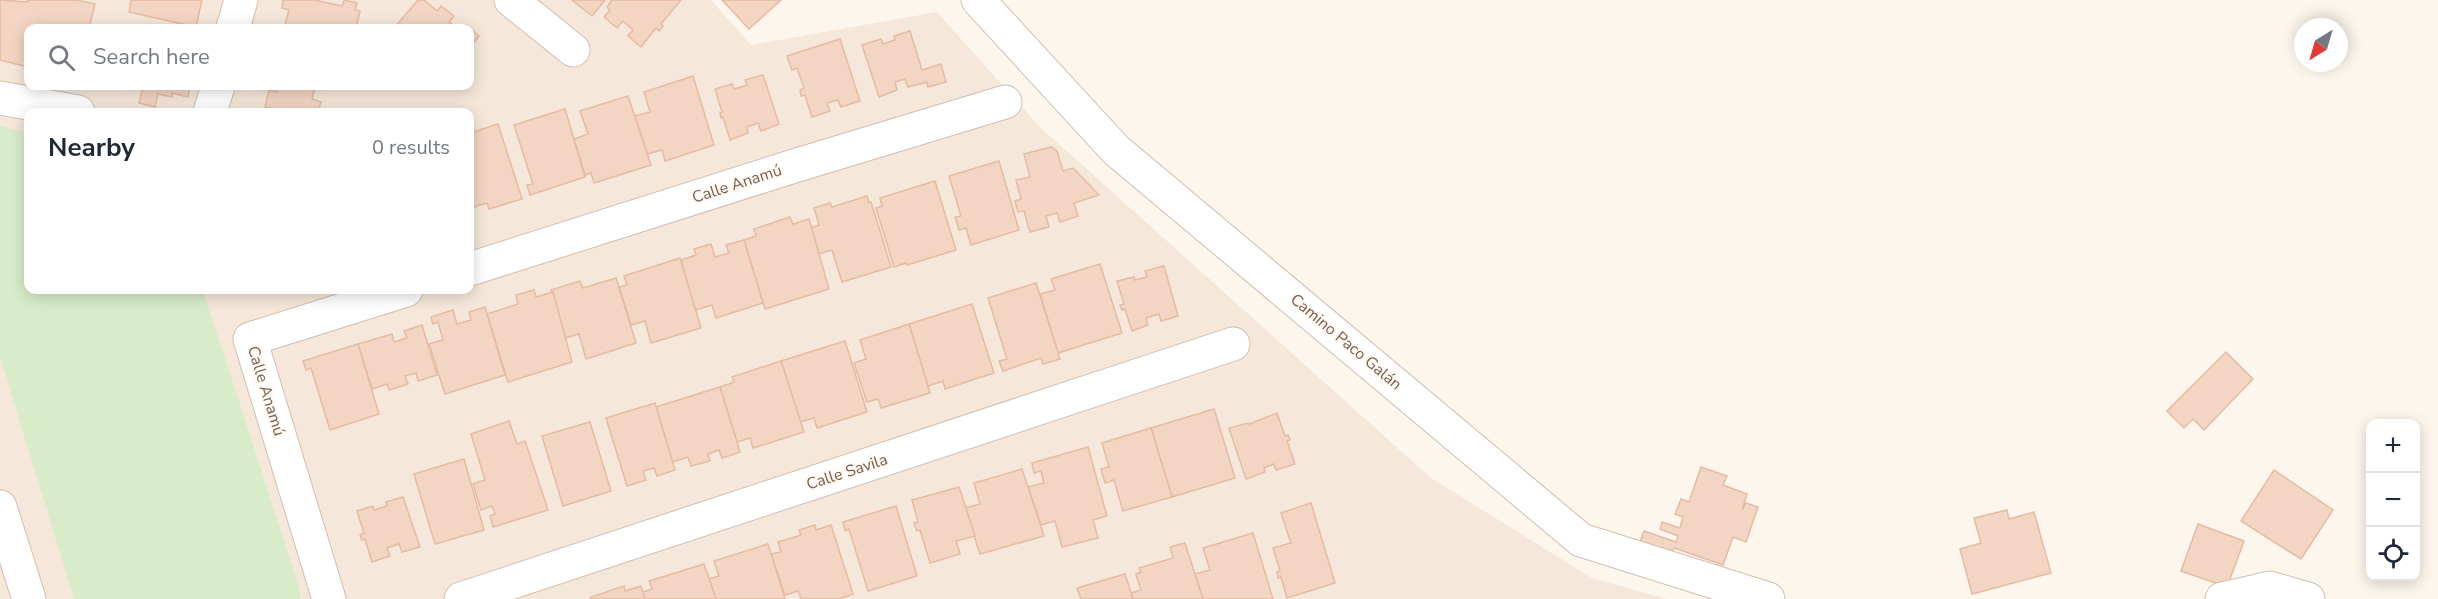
<!DOCTYPE html>
<html lang="en">
<head>
<meta charset="utf-8">
<style>
  body { margin:0; font-family:"Nunito Sans",sans-serif; background:#f2f2f3; color:#1f2937 }
  .controls { position:absolute; right:18px; bottom:18px; display:grid; overflow:hidden; border-radius:12px; box-shadow:0 3px 15px #0003 }
  .controls button { width:54px; height:54px; display:grid; place-items:center; padding:0; border:0; border-bottom:2px solid #e0e1e3; background:#fff; color:#1f2937; font:30px sans-serif }
  .compass { position:absolute; left:2294px; top:18px; width:54px; height:54px; border-radius:50%; background:#fff; box-shadow:0 3px 15px #0003; rotate:217deg }
  .list { margin:0; padding:0; list-style:none }
  h2 { display:flex; justify-content:space-between; align-items:center; height:78px; margin:0; padding:0 24px; font-size:26px }
  h2 small { font-size:20px; font-weight:400; color:#747a83 }
  .icon { flex:none; width:33px; height:33px; fill:none; stroke:currentColor; stroke-width:2; stroke-linecap:round; stroke-linejoin:round }
  .map { position:relative; flex:none; width:2438px; height:599px; overflow:hidden }
  .search { position:absolute; background:#fff; box-shadow:0 3px 15px #0003; left:24px; top:24px; width:450px; height:66px; display:flex; align-items:center; gap:15px; box-sizing:border-box; padding:0 21px; border-radius:12px; color:#747a83; font-size:22px }
  .panel { position:absolute; background:#fff; box-shadow:0 3px 15px #0003; left:24px; top:108px; width:450px; height:186px; border-radius:12px }
  .map>svg:first-child { display:block }
  .residential { fill:#f5e8da; fill-rule:evenodd }
  .green { fill:#d8ecc9 }
  .building { fill:#f3d5c3; stroke:#e6bba3; stroke-width:1.5 }
  .lines { fill:none; stroke-linecap:round; stroke-linejoin:round }
  .minor-casing { stroke:#d1beb0; stroke-width:35 }
  .minor { stroke:#fff; stroke-width:33 }
  .labels { text-anchor:middle; dominant-baseline:central; stroke-width:4.5; stroke-linejoin:round; paint-order:stroke }
  .street-label { font-size:16px; fill:#7a5c4d; stroke:#fffaf3 }
</style>
</head>
<body>
<div class="map">
<svg width="2438" height="599" viewBox="0 0 2438 599">
  <rect width="100%" height="100%" fill="#fdf6ec"/>
  <!-- residential -->
  <path class="residential" d="M0,0H711L751,45L937,12L1040,127L1431,478L1592,578L1667,599H0ZM28,28H470V86H28ZM28,112H470V290H28Z"/>
  <!-- green -->
  <path class="green" d="M0,126L28,133V290H203L300,590V599H74L0,357Z"/>
  <!-- building -->
  <g class="building">
    <path d="M0,0L27,2L28,0H77L95,4L89,28H28V67L0,60Z"/>
    <path d="M131,0H202L196,27L129,12Z"/>
    <path d="M283,0H314L342,6L344,0L357,3L355,10L360,11L356,28H284L289,10L282,8Z"/>
    <path d="M418,0H424L437,11L441,6L454,16L449,22L457,28H394Z"/>
    <path d="M572,0H605L592,16Z"/>
    <path d="M612,0H681L661,24L663,26L659,31L656,28L641,47L628,36L633,30L623,21L617,28L604,17L610,10L607,7Z"/>
    <path d="M722,0H781L749,29Z"/>
    <path d="M466,25L479,36L470,47V28H462Z"/>
    <path d="M910,31L922,70L941,64L946,82L928,87L927,82L908,87L905,79L895,82L897,90L879,97L862,45L881,39L883,44L895,40L894,36Z"/>
    <path d="M840,39L860,101L841,107L838,100L827,103L830,111L812,117L805,95L801,96L800,90L804,88L797,68L792,70L787,56Z"/>
    <path d="M763,75L779,124L761,131L758,123L747,127L748,133L730,140L723,117L721,118L720,113L722,112L715,89L732,84L734,89L747,85L745,80Z"/>
    <path d="M693,76L714,145L665,161L662,150L647,154L635,116L650,112L644,92Z"/>
    <path d="M143,86H190L188,97L172,93V97L158,94L155,107L139,103Z"/>
    <path d="M279,86H325L324,89L315,87L312,99L321,102L318,112H287L265,107L269,90L277,92Z"/>
    <path d="M628,96L651,165L594,183L591,173L585,175L574,139L588,134L580,111Z"/>
    <path d="M565,109L585,177L530,195L527,185L533,184L514,125Z"/>
    <path d="M498,124L522,199L489,209L487,203L470,208V133Z"/>
    <path d="M1051,147L1057,151L1063,171L1073,168L1099,195L1074,203L1078,216L1060,222L1057,213L1046,216L1049,227L1030,232L1024,211L1018,212L1015,201L1021,199L1016,180L1030,177L1024,154Z"/>
    <path d="M999,161L1019,230L971,245L966,228L959,230L955,217L961,216L949,176Z"/>
    <path d="M935,181L956,250L907,265L906,263L894,267L876,208L882,206L880,198Z"/>
    <path d="M867,196L869,203L871,202L891,267L842,282L832,250L819,254L811,228L819,225L814,208L830,203L832,207Z"/>
    <path d="M790,217L793,224L809,219L829,289L765,309L744,240L756,236L754,229Z"/>
    <path d="M744,240L763,303L716,318L712,305L695,310L681,260L696,255L694,249L711,244L715,257L729,253L726,245Z"/>
    <path d="M680,258L701,328L651,343L645,321L631,325L619,287L627,285L624,276Z"/>
    <path d="M1100,264L1122,333L1058,353L1040,294L1055,290L1051,279Z"/>
    <path d="M1164,266L1178,316L1161,321L1159,314L1146,318L1148,325L1132,331L1125,309L1122,310L1120,305L1124,304L1117,281L1134,277L1135,280L1147,277L1145,271Z"/>
    <path d="M616,278L636,343L586,359L579,334L565,338L551,290L580,281L583,288Z"/>
    <path d="M1036,283L1060,359L1043,364L1041,358L1003,371L999,361L1007,359L988,298Z"/>
    <path d="M534,290L536,297L553,292L572,362L508,382L487,314L518,304L516,295Z"/>
    <path d="M972,304L994,373L945,389L943,381L928,386L909,324Z"/>
    <path d="M485,307L505,375L445,394L429,344L443,340L438,322L433,324L431,317L453,310L457,324L471,320L469,312Z"/>
    <path d="M909,324L930,393L881,408L878,399L867,402L854,363L866,359L860,340Z"/>
    <path d="M422,325L437,375L418,381L416,373L405,376L408,384L389,390L387,384L372,389L358,344L392,334L394,342L407,338L404,331Z"/>
    <path d="M845,341L867,412L817,428L814,418L800,422L781,361Z"/>
    <path d="M358,344L379,414L330,430L311,368L306,370L303,361Z"/>
    <path d="M2226,352L2253,379L2204,430L2193,419L2184,428L2167,411Z"/>
    <path d="M781,361L804,432L753,448L750,438L737,442L720,387L734,382L732,377Z"/>
    <path d="M720,387L740,452L722,458L719,450L708,454L710,461L691,466L688,457L672,462L656,407Z"/>
    <path d="M655,403L675,470L657,476L654,468L643,471L646,480L627,486L606,418Z"/>
    <path d="M1214,409L1235,478L1172,497L1151,428Z"/>
    <path d="M1277,413L1285,436L1288,435L1290,440L1287,441L1295,464L1276,470L1274,464L1264,468L1265,472L1246,479L1229,428L1248,423L1249,424Z"/>
    <path d="M509,421L517,444L525,441L548,510L493,527L490,516L495,514L492,506L481,510L473,484L485,480L471,434Z"/>
    <path d="M590,422L611,491L563,506L542,436Z"/>
    <path d="M1151,428L1172,497L1123,511L1114,480L1105,483L1101,469L1109,467L1102,443Z"/>
    <path d="M1088,447L1107,516L1093,520L1098,538L1062,547L1055,521L1041,525L1028,487L1044,483L1041,471L1034,473L1032,463Z"/>
    <path d="M464,459L484,530L435,544L414,474Z"/>
    <path d="M1701,467L1727,476L1723,485L1747,494L1742,510L1746,503L1758,507L1746,542L1733,537L1723,565L1674,548L1670,558L1638,547L1644,531L1676,542L1678,536L1660,529L1662,522L1680,528L1683,517L1675,514L1681,499L1689,502Z"/>
    <path d="M1022,469L1044,536L980,554L965,508L980,504L974,483Z"/>
    <path d="M2274,470L2333,510L2301,559L2241,521Z"/>
    <path d="M959,487L975,536L956,541L960,554L930,563L920,530L917,531L914,523L918,522L912,500Z"/>
    <path d="M403,497L420,547L402,552L399,544L387,548L390,556L372,562L365,539L362,540L360,535L364,533L357,511L373,506L374,510L387,506L386,502Z"/>
    <path d="M1311,503L1335,583L1287,598L1281,577L1278,578L1277,572L1280,571L1273,548L1291,543L1281,513Z"/>
    <path d="M896,506L917,576L868,591L849,529L845,531L843,522Z"/>
    <path d="M2007,510L2009,519L2034,512L2051,573L1972,594L1960,549L1981,543L1974,518Z"/>
    <path d="M2198,524L2244,541L2227,587L2181,571Z"/>
    <path d="M815,525L816,530L831,525L853,594L839,599H801L798,591L785,595L771,554L781,552L778,542L801,535L799,530Z"/>
    <path d="M1253,533L1273,599H1203L1195,574L1210,570L1203,548Z"/>
    <path d="M1185,543L1203,599H1133L1131,593L1141,590L1136,574L1141,572L1139,568L1173,558L1170,547Z"/>
    <path d="M768,544L785,599H716L709,579L719,576L714,561Z"/>
    <path d="M704,564L716,599H645L643,592L652,589L649,581Z"/>
    <path d="M1125,574L1133,599H1081L1077,588Z"/>
    <path d="M624,586L625,591L641,586L645,599H590L591,597Z"/>
  </g>
  <g class="lines">
    <!-- minor casing -->
    <g class="minor-casing">
      <g id="minor">
        <path d="M511,0L573,50"/>
        <path d="M978,0L1116,150L1581,540L1768,599"/>
        <path d="M233,28L241,0"/>
        <path d="M0,98L78,112"/>
        <path d="M210,112L218,86"/>
        <path d="M470,269L794,166L1005,102"/>
        <path d="M0,507L29,599"/>
        <path d="M329,599L250,339L406,290"/>
        <path d="M461,599L1233,344"/>
        <path d="M2222,599L2270,588L2308,599"/>
      </g>
    </g>
    <!-- minor -->
    <use href="#minor" class="minor"/>
  </g>
  <g class="labels">
    <!-- street labels -->
    <g class="street-label">
      <text transform="translate(737 184) rotate(-18)">Calle Anamú</text>
      <text transform="translate(1346 342) rotate(40)">Camino Paco Galán</text>
      <text transform="translate(266 391) rotate(73)">Calle Anamú</text>
      <text transform="translate(847 472) rotate(-18)">Calle Savila</text>
    </g>
  </g>
</svg>
<div class="controls">
<button>+</button>
<button>−</button>
<button><svg class="icon" aria-label="locate" viewBox="0 0 24 24"><circle cx="12" cy="12" r="6"/><path d="M12 2v4M12 18v4M2 12h4M18 12h4"/></svg></button>
</div>
<svg class="compass" viewBox="-18 -18 36 36"><path d="M0-13l5 13h-10z" fill="#e53935"/><path d="M0 13l5-13h-10z" fill="#747a83"/></svg>
<div class="search"><svg class="icon" aria-label="search" viewBox="0 0 24 24"><circle cx="10" cy="10" r="6"/><path d="M15 15l6 6"/></svg>Search here</div>
<section class="panel">
<h2>Nearby<small>0 results</small></h2>
<ul class="list">
</ul>
</section>
</div>
</body>
</html>
